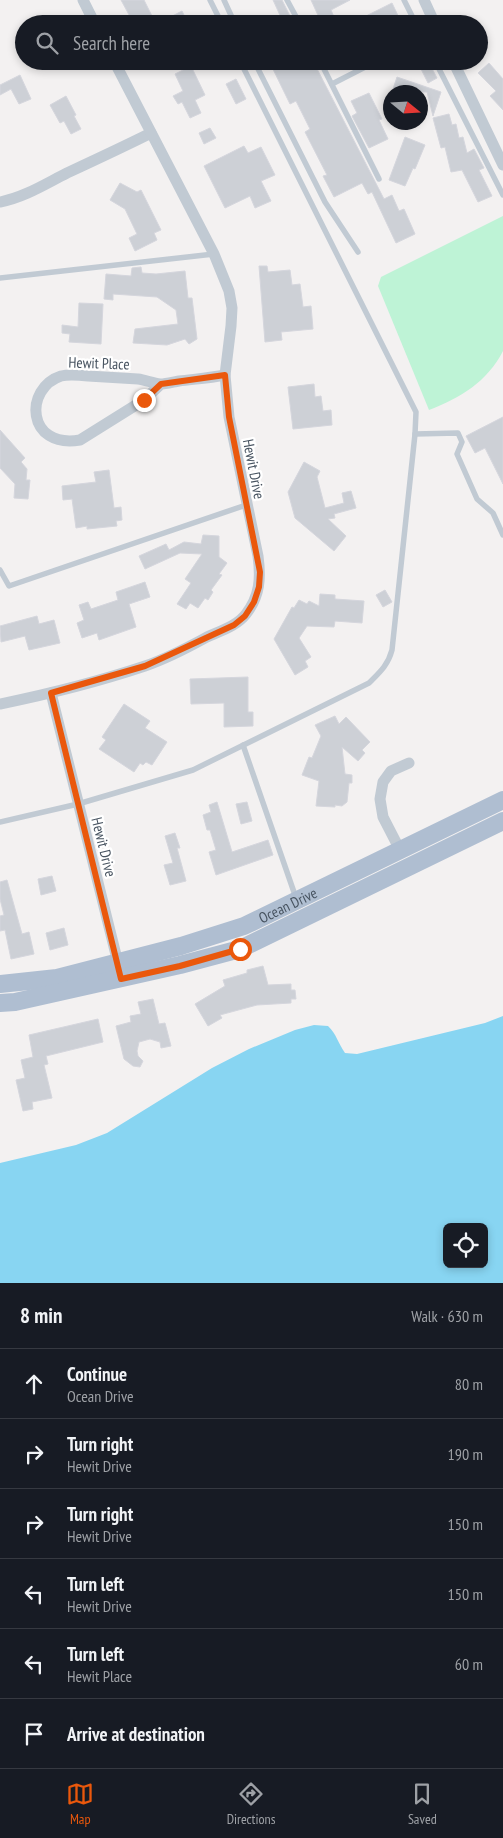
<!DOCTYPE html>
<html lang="en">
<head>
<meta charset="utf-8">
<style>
  body { margin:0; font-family:"PT Sans Narrow",sans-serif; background:#242831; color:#f1f3f6 }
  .controls { position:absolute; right:15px; bottom:15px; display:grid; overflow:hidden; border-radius:8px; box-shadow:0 2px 8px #0003 }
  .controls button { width:45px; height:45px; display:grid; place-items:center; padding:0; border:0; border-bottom:1px solid #363941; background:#171b24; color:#f1f3f6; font:25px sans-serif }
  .compass { position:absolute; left:383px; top:85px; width:45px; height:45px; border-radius:50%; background:#171b24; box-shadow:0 2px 8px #0003; rotate:108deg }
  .stop { position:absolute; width:15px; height:15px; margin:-11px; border:4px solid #ea580c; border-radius:50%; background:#fff }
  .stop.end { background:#ea580c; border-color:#fff; box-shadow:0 1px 5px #0008 }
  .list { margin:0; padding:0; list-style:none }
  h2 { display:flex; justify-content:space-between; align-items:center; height:65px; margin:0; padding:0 20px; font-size:21px }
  h2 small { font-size:16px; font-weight:400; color:#9ea1a6 }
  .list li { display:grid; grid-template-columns:32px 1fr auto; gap:15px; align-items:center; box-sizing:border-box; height:70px; padding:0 20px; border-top:1px solid #363941 }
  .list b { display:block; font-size:19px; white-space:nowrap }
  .list p { margin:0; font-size:16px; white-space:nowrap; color:#9ea1a6 }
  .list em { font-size:16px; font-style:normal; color:#9ea1a6 }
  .icon { flex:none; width:28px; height:28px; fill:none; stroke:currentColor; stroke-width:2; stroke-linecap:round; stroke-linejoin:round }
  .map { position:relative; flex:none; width:503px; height:1283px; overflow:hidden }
  .search { position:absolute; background:#171b24; box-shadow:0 2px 8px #0003; left:15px; right:15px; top:15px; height:55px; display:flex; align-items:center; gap:12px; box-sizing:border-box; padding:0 18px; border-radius:28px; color:#9ea1a6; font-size:19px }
  .sheet { height:485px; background:#171b24 }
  nav { display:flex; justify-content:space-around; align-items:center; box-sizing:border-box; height:70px; border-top:1px solid #363941; background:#171b24; font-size:14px; color:#9ea1a6 }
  nav a { display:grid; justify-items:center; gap:2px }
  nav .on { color:#ea580c }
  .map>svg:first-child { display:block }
  .green { fill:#bef3d6 }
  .water { fill:#88d5f2; fill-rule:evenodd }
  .building { fill:#cdd0d6; stroke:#d5d6dd }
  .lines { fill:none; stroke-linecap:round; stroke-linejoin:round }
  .service { stroke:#c1cad3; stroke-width:5.5 }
  .minor { stroke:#c1cad3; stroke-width:11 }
  .primary { stroke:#afbed1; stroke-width:18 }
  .route { stroke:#ea580c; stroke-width:6 }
  .labels { text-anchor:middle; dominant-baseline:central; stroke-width:4.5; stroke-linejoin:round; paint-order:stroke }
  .street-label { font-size:15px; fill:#475360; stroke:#fff }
</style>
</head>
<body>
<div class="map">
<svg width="503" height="1283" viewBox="0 0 503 1283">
  <rect width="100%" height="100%" fill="#f3f1f1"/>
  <!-- green -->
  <path class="green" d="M503,216V351C487,382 460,398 429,410L378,286L381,277Z"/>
  <!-- water -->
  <path class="water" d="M503,1016V1283H0V1163L76,1145L107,1133L212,1068L249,1049L295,1030L314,1025L328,1026C337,1035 338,1043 345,1053L357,1054L485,1023ZM447,1227H484V1264H447Z"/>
  <!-- building -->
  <g class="building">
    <path d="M121,0H144L156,24H134Z"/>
    <path d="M273,0H282L294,24H284Z"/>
    <path d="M311,0H350L331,10L337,24H322Z"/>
    <path d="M392,3L402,24H350Z"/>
    <path d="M182,11L186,19L178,24H157Z"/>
    <path d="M269,61H313L384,199L392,195L399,211L404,209L415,234L396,243L372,192L368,194L362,183L334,197L323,176L327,175L305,132L310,129L296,101L290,104Z"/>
    <path d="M417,61H428L437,78L428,83Z"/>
    <path d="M489,63L503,79V110L490,96L496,91L478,73Z"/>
    <path d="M191,66L205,95L195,100L201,113L190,118L182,102L178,104L173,96L183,91L175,74Z"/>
    <path d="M20,75L31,99L19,104L11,89L0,95V85Z"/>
    <path d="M397,77L441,92L433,116L427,92H392Z"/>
    <path d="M236,79L246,99L236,104L226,84Z"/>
    <path d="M369,93L382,119L379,120L388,139L369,148L352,116L357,113L351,101Z"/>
    <path d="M66,96L76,115L74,116L81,129L71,134L64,121L60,123L50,105Z"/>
    <path d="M449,114L452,125L456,124L459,138L463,137L467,153L474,149L484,168L479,170L492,196L478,202L462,170L451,172L445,147L441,148L433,118Z"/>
    <path d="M210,128L216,138L204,144L199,133Z"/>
    <path d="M405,137L425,145L415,169L413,168L405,186L389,180Z"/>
    <path d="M244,146L248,153L261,147L275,175L261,181L271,201L255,208L250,196L225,208L204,166Z"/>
    <path d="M120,183L137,192L141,190L161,230L154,233L157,240L135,251L129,238L137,234L125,209L110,200Z"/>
    <path d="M259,266H267L268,272L290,270L292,285L300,284L303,307L311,306L313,329L281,332L282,340L265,342Z"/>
    <path d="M141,267L142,273L156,274L185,271L188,298H192L197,339L189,344L185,339L167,345L133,343L135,329L178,324L176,310L157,297L113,294V300L104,299L106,274L131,276L132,268Z"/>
    <path d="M79,303L103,304L101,344L69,342L70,334L62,333V325L78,327Z"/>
    <path d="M314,384L315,397L321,396L323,411L331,410L332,425L293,429L288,387Z"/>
    <path d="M503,417V484L485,448L475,453L466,436Z"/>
    <path d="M0,430L25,458L21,462L27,469L26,480H30L28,499L14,498L15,484L0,468Z"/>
    <path d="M304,462L320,471L317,477L325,508L344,503L342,493L351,491L356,508L334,514L335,518L328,519L346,536L334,551L295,518L288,492Z"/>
    <path d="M109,470L114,508L121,507L122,520L116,521L117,526L87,529V526L76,528L72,499L63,500L62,486L96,482L94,472Z"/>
    <path d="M203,535L219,536V557L227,563L219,574L222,575L211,590L213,592L208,600L205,598L198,608L190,603L186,609L177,604L191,583L185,579L202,554L180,553L145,569L139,556L166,544L169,550L184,542L201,544Z"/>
    <path d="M145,582L150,597L129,604L136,627L99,640L97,633L82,638L77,623L84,620L79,605L88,602L91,609L118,600L116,592Z"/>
    <path d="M385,590L392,602L383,607L376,595Z"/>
    <path d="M320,594L335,595V599L364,601L362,623L335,621L334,627L307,626L299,638L311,657L305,661L308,667L295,675L274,639L292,607L294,608L299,600L307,604L309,601L319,606Z"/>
    <path d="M37,616L39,624L54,620L60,643L29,650L25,636L1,642L0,626Z"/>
    <path d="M248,677V712H253V726L224,727V703L191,704L190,679Z"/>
    <path d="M124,704L150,721L145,728L167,742L152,765L146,762L143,765L140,763L134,772L99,749L106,740L102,737Z"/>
    <path d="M335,716L339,724L346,717L370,742L362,750L365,753L358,761L342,747L345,774L352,775V783H349L347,802L342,806L335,805V807L316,806L319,781L302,775L309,757L312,758L321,736L315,725Z"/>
    <path d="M217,802L232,852L268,840L273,855L216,875L209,852L216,850L210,830H207L203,815L211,812L209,805Z"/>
    <path d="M247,802L252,821L241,824L236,804Z"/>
    <path d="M175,833L180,848H177L186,881L170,885L164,865L173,863L165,836Z"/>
    <path d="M52,876L56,891L41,895L38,879Z"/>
    <path d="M7,880L22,934L29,932L34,954L11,959L5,930L0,931V916L4,915L0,899V882Z"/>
    <path d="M64,928L68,945L50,950L46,933Z"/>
    <path d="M263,966L268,985L291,984V990H295L296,999H291V1003L257,1005L220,1015L222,1018L208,1026L195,1004L225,986L223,980L247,973V970Z"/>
    <path d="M153,999L159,1024L165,1023L171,1046L161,1048L160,1042L150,1039L139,1042L137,1051L138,1056L143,1061L140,1067L133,1066L124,1059L116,1026L131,1022L130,1016L141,1014L138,1002Z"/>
    <path d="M98,1019L103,1042L46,1056L48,1064L44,1065L52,1098L32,1102L33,1109L23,1111L16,1080L25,1078L21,1060L33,1057L29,1035Z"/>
  </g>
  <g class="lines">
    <!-- service -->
    <g class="service">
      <path d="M210,0L222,24"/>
      <path d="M224,0L235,24"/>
      <path d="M287,0L300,24"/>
      <path d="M404,0L416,24"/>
      <path d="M254,61L325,202L358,252"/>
      <path d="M320,61L379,179"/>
      <path d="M435,61L503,195"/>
      <path d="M332,84L377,61"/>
      <path d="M0,278L214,254"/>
      <path d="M415,434L458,433L462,442L457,454L477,499L493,513L503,535"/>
      <path d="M0,570L9,586L246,505"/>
      <path d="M243,745L296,898"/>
      <path d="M0,822L78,804L193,770L369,683C380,672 388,665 392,650L415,434L416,412L240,61"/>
    </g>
    <!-- minor -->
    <g class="minor">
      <path d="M83,0L95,24"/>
      <path d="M424,0L435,24"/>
      <path d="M453,61L503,165"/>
      <path d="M0,202C25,197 45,184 67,173C95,160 123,147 151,133"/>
      <path d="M161,384L144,400L80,440C26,449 24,388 61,376C69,374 79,375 88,376C104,377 121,378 138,379C145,380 153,383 160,384C166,384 173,382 179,381C195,379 210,378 225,375"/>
      <path d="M51,693L119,967"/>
      <path d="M0,704C49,694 97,682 145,666C166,659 187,648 207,637C220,631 237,626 246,614C260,596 261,578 258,556L229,417L225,375L231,326L232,308L229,291L214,254L114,61"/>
      <path d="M400,850L383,817L380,799L383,782L391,771L409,763"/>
    </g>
    <!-- primary -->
    <g class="primary">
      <path id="s1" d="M0,984L57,978L181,946L244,926L503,800"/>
      <path d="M0,1003L15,1002L180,965L240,949L503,821"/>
    </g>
  </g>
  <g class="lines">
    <!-- route -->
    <path class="route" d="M144,400L161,384L225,375L229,417L260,572L259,587L254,602L245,616L234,625L145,666L51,693L121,979L180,966L240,949"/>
  </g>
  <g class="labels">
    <!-- street labels -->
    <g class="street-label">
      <text transform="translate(99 363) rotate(2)">Hewit Place</text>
      <text transform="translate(254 469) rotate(79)">Hewit Drive</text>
      <text transform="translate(104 847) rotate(76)">Hewit Drive</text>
      <text stroke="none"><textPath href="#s1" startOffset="300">Ocean Drive</textPath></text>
    </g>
  </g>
</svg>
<div class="controls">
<button><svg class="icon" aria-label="locate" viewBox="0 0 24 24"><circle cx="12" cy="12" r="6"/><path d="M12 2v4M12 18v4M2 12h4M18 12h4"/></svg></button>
</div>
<svg class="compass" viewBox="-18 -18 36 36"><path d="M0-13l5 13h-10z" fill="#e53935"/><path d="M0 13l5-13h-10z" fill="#9ea1a6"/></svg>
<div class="stop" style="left:240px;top:949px"></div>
<div class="stop end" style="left:144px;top:400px"></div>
<div class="search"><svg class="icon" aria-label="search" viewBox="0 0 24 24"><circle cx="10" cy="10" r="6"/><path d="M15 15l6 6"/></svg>Search here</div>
</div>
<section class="sheet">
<h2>8 min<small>Walk · 630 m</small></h2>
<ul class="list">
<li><svg class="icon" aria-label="ahead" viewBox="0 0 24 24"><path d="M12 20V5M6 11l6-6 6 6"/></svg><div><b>Continue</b><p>Ocean Drive</p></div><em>80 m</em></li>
<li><svg class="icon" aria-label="right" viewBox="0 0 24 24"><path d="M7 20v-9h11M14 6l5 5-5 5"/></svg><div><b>Turn right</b><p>Hewit Drive</p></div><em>190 m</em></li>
<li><svg class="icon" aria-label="right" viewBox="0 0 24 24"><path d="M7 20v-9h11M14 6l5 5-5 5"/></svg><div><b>Turn right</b><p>Hewit Drive</p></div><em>150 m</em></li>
<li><svg class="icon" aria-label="left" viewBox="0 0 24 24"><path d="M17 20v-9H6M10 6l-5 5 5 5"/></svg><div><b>Turn left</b><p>Hewit Drive</p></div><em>150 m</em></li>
<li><svg class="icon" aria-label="left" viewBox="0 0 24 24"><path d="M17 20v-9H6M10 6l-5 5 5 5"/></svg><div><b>Turn left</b><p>Hewit Place</p></div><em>60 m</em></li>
<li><svg class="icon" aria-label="arrive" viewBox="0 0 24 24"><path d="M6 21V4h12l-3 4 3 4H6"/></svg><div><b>Arrive at destination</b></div></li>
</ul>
</section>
<nav>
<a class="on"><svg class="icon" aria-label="map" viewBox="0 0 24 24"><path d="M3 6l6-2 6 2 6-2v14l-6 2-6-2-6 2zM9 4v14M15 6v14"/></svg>Map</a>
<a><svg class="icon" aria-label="directions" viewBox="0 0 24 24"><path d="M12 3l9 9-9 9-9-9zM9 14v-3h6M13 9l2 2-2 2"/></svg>Directions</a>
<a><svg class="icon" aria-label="saved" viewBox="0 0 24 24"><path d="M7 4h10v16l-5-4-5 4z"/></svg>Saved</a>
</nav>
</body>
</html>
